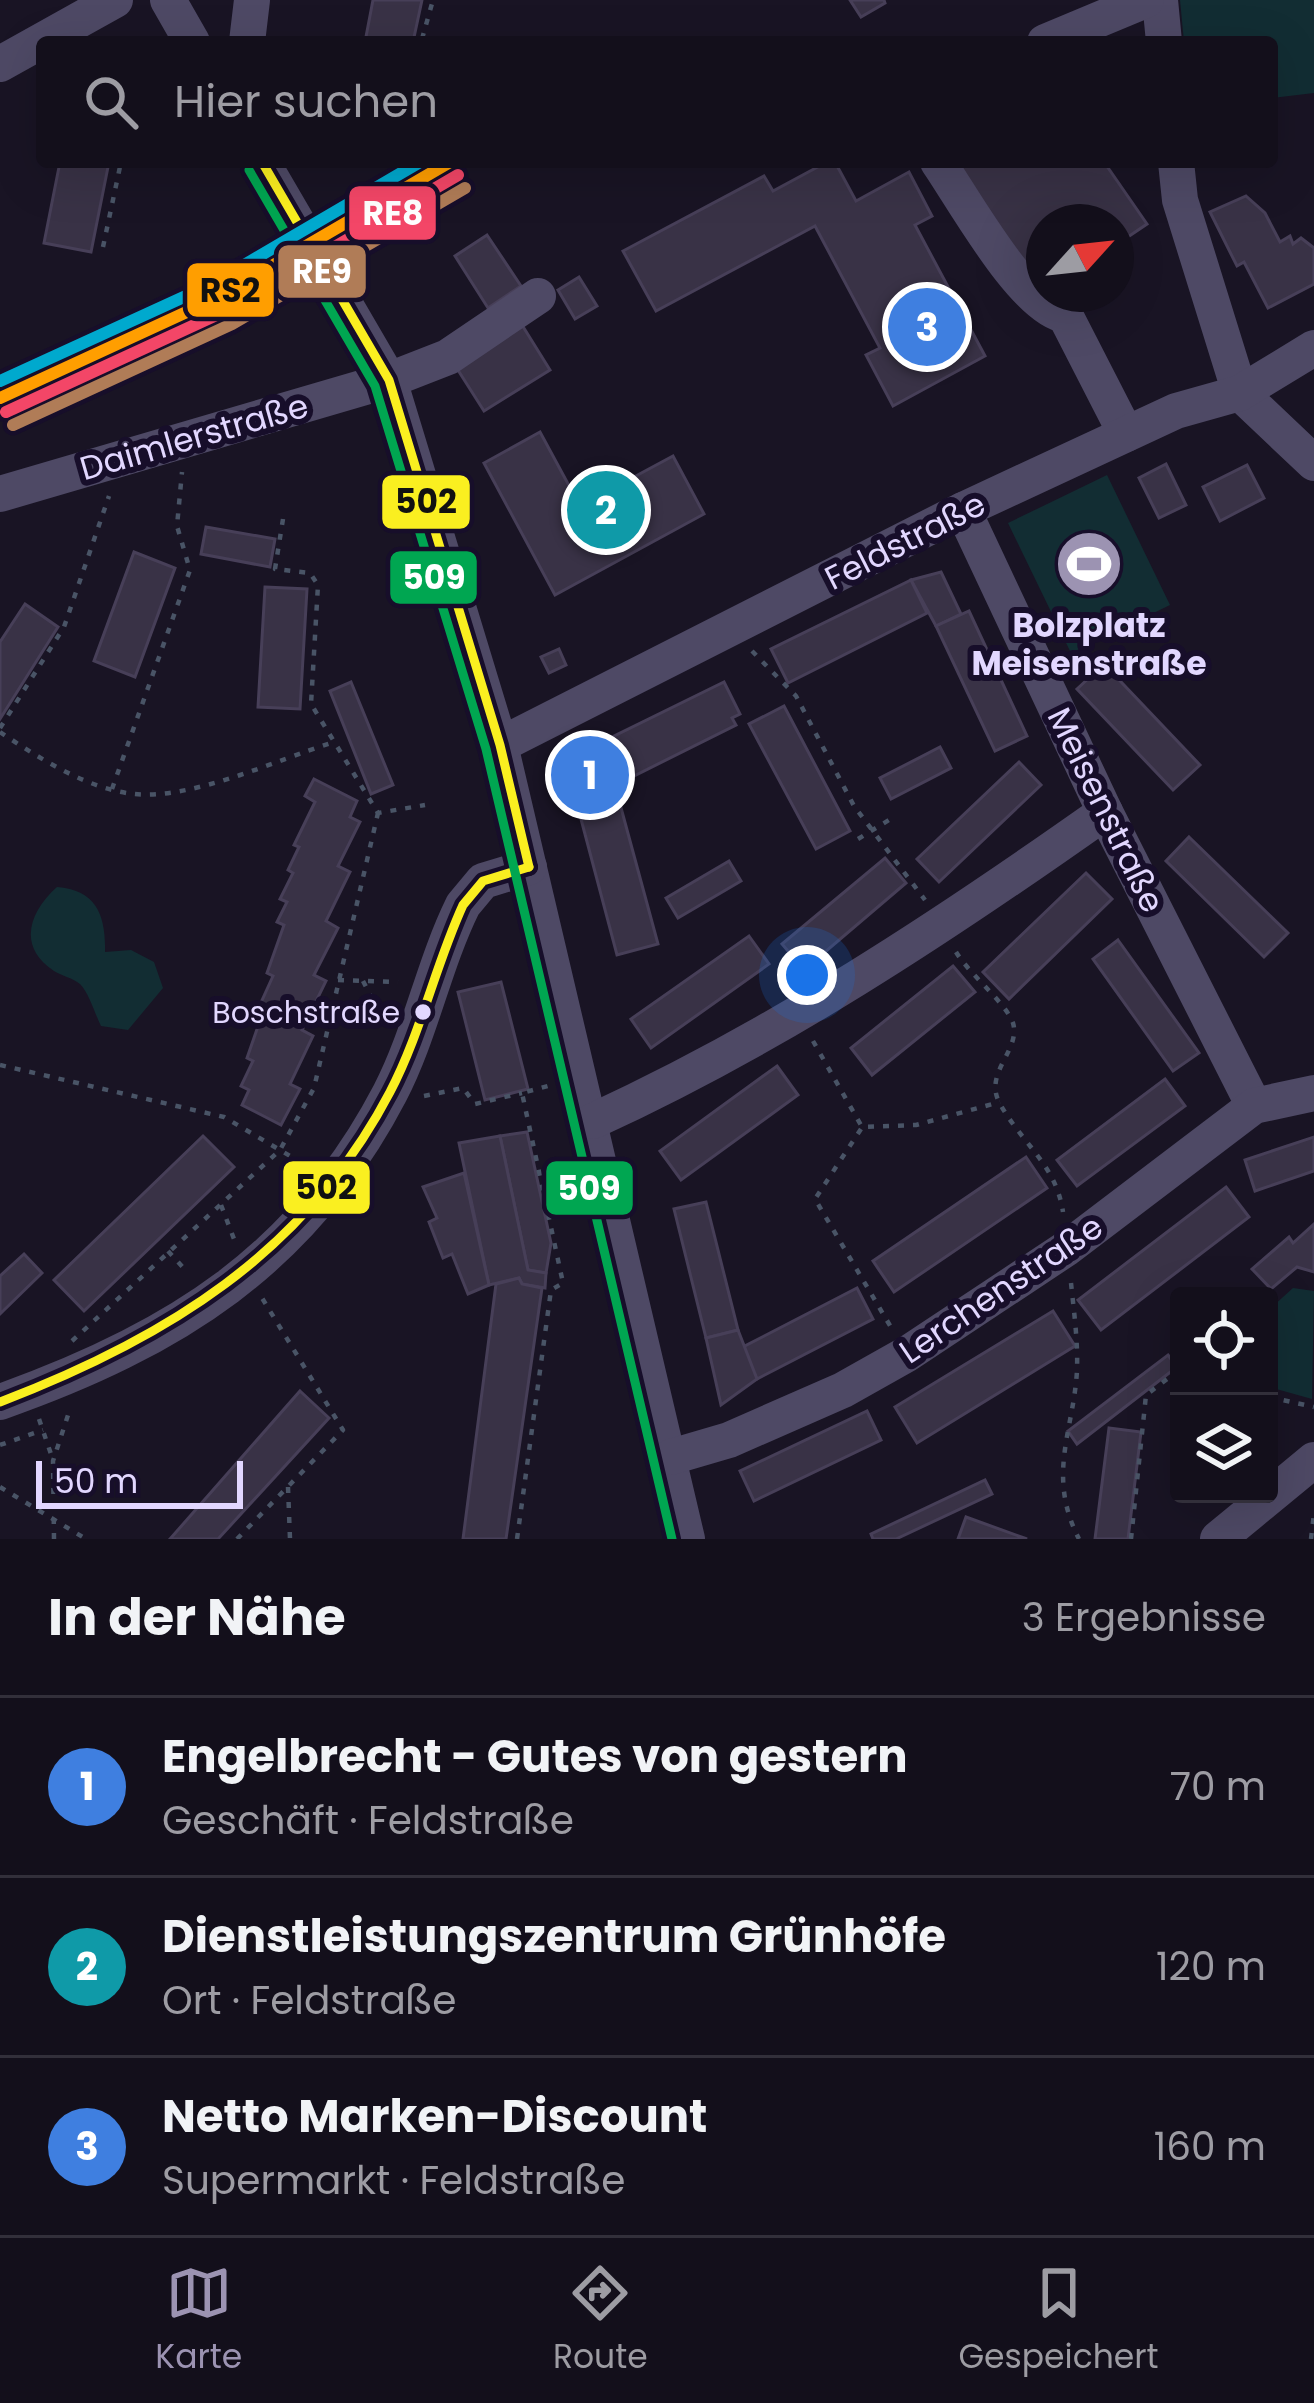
<!DOCTYPE html>
<html lang="de">
<head>
<meta charset="utf-8">
<style>
  body { margin:0; font-family:Poppins,sans-serif; background:#201d28; color:#f1f3f6 }
  .controls { position:absolute; right:36px; bottom:36px; display:grid; overflow:hidden; border-radius:12px; box-shadow:0 12px 48px #0002 }
  .controls button { width:108px; height:108px; display:grid; place-items:center; padding:0; border:0; border-bottom:3px solid #322f3a; background:#130f1b; color:#f1f3f6; font:60px sans-serif }
  .compass { position:absolute; left:1026px; top:204px; width:108px; height:108px; border-radius:50%; background:#130f1b; box-shadow:0 12px 48px #0002; rotate:63deg }
  .scale { position:absolute; left:36px; bottom:30px; width:207px; box-sizing:border-box; padding-left:12px; border:6px solid #e2d7ff; border-top:0; font-size:33px; line-height:42px; white-space:nowrap; color:#e2d7ff; -webkit-text-stroke:9px #170e2a; paint-order:stroke }
  .you { position:absolute; left:807px; top:975px; width:42px; height:42px; margin:-30px; border:9px solid #fff; border-radius:50%; background:#1a73e8; box-shadow:0 0 0 18px #1a73e833 }
  .badge { display:grid; place-items:center; width:78px; height:78px; border-radius:50%; background:#9c93b2; color:#fff; font-size:39px; font-weight:700 }
  .pin { position:absolute; translate:-50% -50%; border:6px solid #fff; box-shadow:0 3px 12px #0006 }
  .list { margin:0; padding:0; list-style:none }
  h2 { display:flex; justify-content:space-between; align-items:center; height:156px; margin:0; padding:0 48px; font-size:51px }
  h2 small { font-size:39px; font-weight:400; color:#9d9ca3 }
  .list li { display:grid; grid-template-columns:78px 1fr auto; gap:36px; align-items:center; box-sizing:border-box; height:180px; padding:0 48px; border-top:3px solid #322f3a }
  .list b { display:block; font-size:45px; white-space:nowrap }
  .list p { margin:0; font-size:39px; white-space:nowrap; color:#9d9ca3 }
  .list em { font-size:39px; font-style:normal; color:#9d9ca3 }
  .icon { flex:none; width:66px; height:66px; fill:none; stroke:currentColor; stroke-width:2; stroke-linecap:round; stroke-linejoin:round }
  .map { position:relative; flex:none; width:1314px; height:1539px; overflow:hidden }
  .search { position:absolute; background:#130f1b; box-shadow:0 12px 48px #0002; left:36px; right:36px; top:36px; height:132px; display:flex; align-items:center; gap:30px; box-sizing:border-box; padding:0 42px; border-radius:12px; color:#9d9ca3; font-size:45px }
  .sheet { height:696px; background:#130f1b }
  nav { display:flex; justify-content:space-around; align-items:center; box-sizing:border-box; height:168px; border-top:3px solid #322f3a; background:#130f1b; font-size:33px; color:#9d9ca3 }
  nav a { display:grid; justify-items:center; gap:6px }
  nav .on { color:#9c93b2 }
  .map>svg:first-child { display:block }
  .green { fill:#122d33 }
  .building { fill:#393246; stroke:#473f58; stroke-width:3 }
  .lines { fill:none; stroke-linecap:round; stroke-linejoin:round }
  .path { stroke:#495466; stroke-width:4.5; stroke-dasharray:6 9; stroke-linecap:butt }
  .minor { stroke:#4e4965; stroke-width:36 }
  .bus-1-casing { stroke:#170e2a; stroke-width:18 }
  .bus-2-casing { stroke:#170e2a; stroke-width:18 }
  .bus-1 { stroke:#faef20; stroke-width:9 }
  .bus-2 { stroke:#00a651; stroke-width:9 }
  .rail-1-casing { stroke:#170e2a; stroke-width:21 }
  .rail-2-casing { stroke:#170e2a; stroke-width:21 }
  .rail-3-casing { stroke:#170e2a; stroke-width:21 }
  .rail-4-casing { stroke:#170e2a; stroke-width:21 }
  .rail-1 { stroke:#ff9e00; stroke-width:12 }
  .rail-2 { stroke:#f34667; stroke-width:12 }
  .rail-3 { stroke:#00a9ce; stroke-width:12 }
  .rail-4 { stroke:#b07c57; stroke-width:12 }
  .bus-dot { fill:#e2d7ff; stroke:#170e2a; stroke-width:4.5 }
  .labels { text-anchor:middle; dominant-baseline:central; stroke-width:12; stroke-linejoin:round; paint-order:stroke }
  .bus-label { font-size:30px; fill:#e2d7ff; stroke:#170e2a; text-anchor:end }
  .street-label { font-size:33px; fill:#e2d7ff; stroke:#170e2a }
  .poi-label { font-size:33px; font-weight:bold; fill:#e2d7ff; stroke:#170e2a }
  .line-badge { stroke:#170e2a; stroke-width:4.5 }
  .badge-label { font-size:33px; text-anchor:middle; font-weight:bold; fill:#fff }
  .pale-badge-label { font-size:33px; text-anchor:middle; font-weight:bold; fill:#111 }
</style>
</head>
<body>
<div class="map">
<svg width="1314" height="1539" viewBox="0 0 1314 1539">
  <rect width="100%" height="100%" fill="#191424"/>
  <!-- green -->
  <g class="green">
    <path d="M1180,0H1314V93L1272,98V42H1184Z"/>
    <path d="M1107,475L1170,605L1071,653L1008,523Z"/>
    <path d="M57,887C96,890 106,915 105,952L131,950L154,962L163,988L128,1030L101,1026C95,1014 89,993 80,984C73,978 62,976 54,971C17,947 29,912 57,887Z"/>
    <path d="M1293,1288L1314,1291L1312,1399L1269,1387V1304L1272,1307Z"/>
  </g>
  <!-- building -->
  <g class="building">
    <path d="M373,0H422L413,42H365Z"/>
    <path d="M850,0H884L885,3L861,17Z"/>
    <path d="M60,162H109L91,252L44,243Z"/>
    <path d="M827,162H835L856,201L909,172L932,216L915,225L985,356L893,406L866,355L880,348L815,226L656,311L623,251L764,176L773,191Z"/>
    <path d="M953,162H1104L1147,224L1116,245V222H1044V293Z"/>
    <path d="M1246,196L1265,213L1280,242L1290,236L1293,244L1301,238L1314,248V284L1268,308L1244,262L1237,266L1210,212Z"/>
    <path d="M487,235L521,286L488,308L455,256Z"/>
    <path d="M579,277L597,306L575,319L558,290Z"/>
    <path d="M522,325L550,370L484,411L456,367Z"/>
    <path d="M540,432L580,506L673,456L704,514L555,595L484,463Z"/>
    <path d="M1166,464L1186,505L1159,518L1139,478Z"/>
    <path d="M1247,465L1264,498L1220,521L1203,487Z"/>
    <path d="M206,527L275,539L270,567L201,554Z"/>
    <path d="M134,552L175,568L135,677L94,661Z"/>
    <path d="M941,572L961,614L936,626L911,580Z"/>
    <path d="M911,580L927,613L788,683L771,649Z"/>
    <path d="M265,587L307,589L300,709L258,707Z"/>
    <path d="M25,604L58,627L0,719V642Z"/>
    <path d="M969,611L1027,736L995,751L936,626Z"/>
    <path d="M559,649L566,665L549,673L541,657Z"/>
    <path d="M1104,664L1200,765L1173,790L1077,689Z"/>
    <path d="M351,682L393,785L371,794L330,691Z"/>
    <path d="M724,682L740,714L732,718L736,725L632,777L629,772L618,778L600,743Z"/>
    <path d="M784,706L850,831L816,849L749,724Z"/>
    <path d="M600,743L618,778L617,793L577,804L564,770Z"/>
    <path d="M940,747L951,768L891,799L880,778Z"/>
    <path d="M1019,762L1041,785L939,882L917,859Z"/>
    <path d="M314,779L357,801L350,817L360,822L338,866L350,872L326,921L338,928L314,975L326,981L302,1030L313,1036L290,1084L300,1089L281,1125L242,1105L249,1090L241,1086L253,1061L247,1058L264,1009L259,1007L273,976L267,973L284,925L277,922L287,902L280,899L293,873L288,870L299,847L294,845L315,802L305,796Z"/>
    <path d="M617,793L658,944L617,955L577,804Z"/>
    <path d="M1189,837L1288,933L1264,957L1166,861Z"/>
    <path d="M885,858L906,883L804,970L782,944Z"/>
    <path d="M729,861L741,881L678,918L666,898Z"/>
    <path d="M1086,873L1112,899L1009,999L983,972Z"/>
    <path d="M749,936L769,964L651,1048L631,1019Z"/>
    <path d="M1118,940L1199,1053L1173,1071L1093,959Z"/>
    <path d="M953,966L975,992L872,1075L851,1048Z"/>
    <path d="M501,982L528,1089L485,1100L458,992Z"/>
    <path d="M777,1066L798,1095L681,1180L660,1151Z"/>
    <path d="M1165,1079L1185,1106L1077,1186L1057,1160Z"/>
    <path d="M527,1132L551,1243L546,1273L528,1270L500,1136Z"/>
    <path d="M203,1136L234,1167L84,1311L54,1280Z"/>
    <path d="M500,1136L528,1270L546,1273L545,1288L522,1284L519,1278L489,1285L459,1143Z"/>
    <path d="M1314,1137V1171L1255,1191L1245,1160Z"/>
    <path d="M1026,1157L1047,1188L894,1292L873,1261Z"/>
    <path d="M464,1173L489,1285L468,1294L452,1254L443,1258L429,1222L437,1218L423,1187Z"/>
    <path d="M1226,1187L1249,1217L1101,1330L1078,1300Z"/>
    <path d="M706,1202L738,1330L706,1338L674,1209Z"/>
    <path d="M1314,1224V1272L1297,1267L1271,1289L1252,1269L1289,1237L1293,1243Z"/>
    <path d="M24,1254L42,1273L0,1314V1276Z"/>
    <path d="M519,1278L522,1284L542,1288L506,1539H463L496,1284Z"/>
    <path d="M857,1288L873,1319L757,1379L741,1348Z"/>
    <path d="M1053,1311L1075,1346L917,1443L895,1407Z"/>
    <path d="M738,1330L757,1379L721,1405L706,1338Z"/>
    <path d="M1168,1355L1177,1367L1077,1444L1068,1431Z"/>
    <path d="M300,1391L329,1418L218,1539H170Z"/>
    <path d="M867,1411L881,1440L754,1501L740,1471Z"/>
    <path d="M1109,1428L1141,1432L1128,1539H1095Z"/>
    <path d="M985,1480L992,1494L896,1539H873L871,1534Z"/>
    <path d="M966,1517L1027,1539H958Z"/>
  </g>
  <g class="lines">
    <!-- path -->
    <g class="path">
      <path d="M422,39L433,0"/>
      <path d="M103,247L121,162"/>
      <path d="M283,519L275,569L310,573L318,585L311,704L378,813L425,805"/>
      <path d="M752,651L796,696L854,806L925,900"/>
      <path d="M0,728L64,627L109,496"/>
      <path d="M0,732C39,758 87,789 134,794C191,800 277,760 331,743"/>
      <path d="M112,789L190,570L177,526L182,472"/>
      <path d="M858,839L889,820"/>
      <path d="M956,952C970,975 1006,1003 1013,1023C1021,1050 984,1072 999,1102C1021,1143 1056,1164 1063,1212"/>
      <path d="M338,980L398,982"/>
      <path d="M363,981L385,1024"/>
      <path d="M813,1041L862,1127L916,1125L1000,1102"/>
      <path d="M0,1065L224,1117L307,1166"/>
      <path d="M424,1096L463,1088L475,1104L522,1093"/>
      <path d="M861,1129L815,1199L892,1329"/>
      <path d="M221,1205L234,1239"/>
      <path d="M168,1251L188,1273"/>
      <path d="M1071,1283C1074,1312 1078,1341 1077,1370C1074,1430 1046,1475 1079,1539"/>
      <path d="M72,1341L280,1150L314,1088L378,813"/>
      <path d="M1269,1397L1314,1407"/>
      <path d="M39,1419L53,1460"/>
      <path d="M0,1445L43,1430"/>
      <path d="M0,1487L86,1539"/>
      <path d="M288,1487L290,1539"/>
      <path d="M54,1539L53,1461L70,1409"/>
      <path d="M237,1539L343,1430L262,1298"/>
      <path d="M517,1539L551,1290L563,1283L522,1093L548,1086"/>
      <path d="M1131,1539L1146,1395L1179,1370"/>
      <path d="M1311,1539L1314,1513"/>
    </g>
    <!-- minor -->
    <g class="minor">
      <path d="M168,0L192,42"/>
      <path d="M1160,0L1164,42"/>
      <path d="M247,42L252,0"/>
      <path d="M1045,42L1146,0"/>
      <path d="M0,64L115,0"/>
      <path d="M262,162L389,380L500,745L687,1539"/>
      <path d="M938,162C963,198 1024,309 1065,315L1126,434"/>
      <path d="M1176,162L1180,200L1240,393L1314,463"/>
      <path d="M0,494L389,380L448,357L538,296"/>
      <path d="M963,510L1105,812L1254,1106"/>
      <path d="M500,745L963,510L1176,411L1240,393L1314,348"/>
      <path d="M593,1121C776,1037 941,928 1105,812"/>
      <path d="M0,1402C173,1341 303,1260 390,1093C421,1033 433,966 463,905L483,881L529,867"/>
      <path d="M671,1457L729,1440L843,1390L907,1354L1067,1248L1254,1106L1314,1093"/>
      <path d="M1218,1539L1314,1460"/>
    </g>
    <!-- bus-1 casing -->
    <g class="bus-1-casing">
      <g id="bus-1">
        <path d="M262,162L389,380L500,745L529,867"/>
        <path d="M0,1402C165,1339 306,1253 390,1092C421,1033 435,966 463,905L483,881L529,867"/>
      </g>
    </g>
    <!-- bus-2 casing -->
    <g class="bus-2-casing">
      <path id="bus-2" d="M249,170L375,386L486,749L672,1539"/>
    </g>
    <!-- bus-1 -->
    <use href="#bus-1" class="bus-1"/>
    <!-- bus-2 -->
    <use href="#bus-2" class="bus-2"/>
    <!-- rail-1 casing -->
    <g class="rail-1-casing">
      <path id="rail-1" d="M0,398L217,298L450,162"/>
    </g>
    <!-- rail-2 casing -->
    <g class="rail-2-casing">
      <path id="rail-2" d="M6,412L225,311L458,175"/>
    </g>
    <!-- rail-3 casing -->
    <g class="rail-3-casing">
      <path id="rail-3" d="M0,381L210,285L420,162"/>
    </g>
    <!-- rail-4 casing -->
    <g class="rail-4-casing">
      <path id="rail-4" d="M13,425L232,324L465,188"/>
    </g>
    <!-- rail-1 -->
    <use href="#rail-1" class="rail-1"/>
    <!-- rail-2 -->
    <use href="#rail-2" class="rail-2"/>
    <!-- rail-3 -->
    <use href="#rail-3" class="rail-3"/>
    <!-- rail-4 -->
    <use href="#rail-4" class="rail-4"/>
  </g>
  <!-- icons -->
  <defs>
    <g id="stadium-disc" transform="scale(3.45)"><circle r="9.5" fill="#9c93b2" stroke="#170e2a"/><path d="M0-5a6.5 5 0 1 0 0 10a6.5 5 0 1 0 0-10ZM-3.5-1.8h7v3.6h-7Z" fill="#fff"/></g>
  </defs>
  <g fill-rule="evenodd">
    <use href="#stadium-disc" x="1089" y="564"/>
  </g>
  <!-- markers -->
  <circle class="bus-dot" cx="423" cy="1012" r="10"/>
  <g class="labels">
    <!-- bus labels -->
    <g class="bus-label">
      <text x="400" y="1012">Boschstraße</text>
    </g>
    <!-- street labels -->
    <g class="street-label">
      <text transform="translate(194 437) rotate(-16)">Daimlerstraße</text>
      <text transform="translate(905 541) rotate(-27)">Feldstraße</text>
      <text transform="translate(1106 810) rotate(64)">Meisenstraße</text>
      <text transform="translate(1001 1289) rotate(-34)">Lerchenstraße</text>
    </g>
    <!-- poi labels -->
    <g class="poi-label">
      <text x="1089" y="625">Bolzplatz<tspan x="1089" dy="38">Meisenstraße</tspan></text>
    </g>
  </g>
  <g class="line-badge">
    <rect x="347" y="184" width="91" height="58" rx="12" fill="#f34667"/>
    <rect x="276" y="243" width="92" height="57" rx="12" fill="#b07c57"/>
    <rect x="185" y="261" width="91" height="58" rx="12" fill="#ff9e00"/>
    <rect x="380" y="473" width="92" height="58" rx="12" fill="#faef20"/>
    <rect x="388" y="549" width="91" height="57" rx="12" fill="#00a651"/>
    <rect x="281" y="1159" width="91" height="57" rx="12" fill="#faef20"/>
    <rect x="544" y="1159" width="91" height="58" rx="12" fill="#00a651"/>
  </g>
  <g class="badge-label">
    <text x="393" y="225">RE8</text>
    <text x="322" y="283">RE9</text>
    <text x="434" y="589">509</text>
    <text x="589" y="1200">509</text>
  </g>
  <g class="pale-badge-label">
    <text x="230" y="302">RS2</text>
    <text x="426" y="513">502</text>
    <text x="326" y="1199">502</text>
  </g>
</svg>
<div class="controls">
<button><svg class="icon" aria-label="locate" viewBox="0 0 24 24"><circle cx="12" cy="12" r="6"/><path d="M12 2v4M12 18v4M2 12h4M18 12h4"/></svg></button>
<button><svg class="icon" aria-label="layers" viewBox="0 0 24 24"><path d="M12 4l9 5-9 5-9-5zM3 14l9 5 9-5"/></svg></button>
</div>
<svg class="compass" viewBox="-18 -18 36 36"><path d="M0-13l5 13h-10z" fill="#e53935"/><path d="M0 13l5-13h-10z" fill="#9d9ca3"/></svg>
<div class="scale">50 m</div>
<div class="you"></div>
<div class="pin badge" style="left:590px;top:775px;background:#3f7fe0">1</div>
<div class="pin badge" style="left:606px;top:510px;background:#0f9aa8">2</div>
<div class="pin badge" style="left:927px;top:327px;background:#3f7fe0">3</div>
<div class="search"><svg class="icon" aria-label="search" viewBox="0 0 24 24"><circle cx="10" cy="10" r="6"/><path d="M15 15l6 6"/></svg>Hier suchen</div>
</div>
<section class="sheet">
<h2>In der Nähe<small>3 Ergebnisse</small></h2>
<ul class="list">
<li><span class="badge" style="background:#3f7fe0">1</span><div><b>Engelbrecht - Gutes von gestern</b><p>Geschäft · Feldstraße</p></div><em>70 m</em></li>
<li><span class="badge" style="background:#0f9aa8">2</span><div><b>Dienstleistungszentrum Grünhöfe</b><p>Ort · Feldstraße</p></div><em>120 m</em></li>
<li><span class="badge" style="background:#3f7fe0">3</span><div><b>Netto Marken-Discount</b><p>Supermarkt · Feldstraße</p></div><em>160 m</em></li>
</ul>
</section>
<nav>
<a class="on"><svg class="icon" aria-label="map" viewBox="0 0 24 24"><path d="M3 6l6-2 6 2 6-2v14l-6 2-6-2-6 2zM9 4v14M15 6v14"/></svg>Karte</a>
<a><svg class="icon" aria-label="directions" viewBox="0 0 24 24"><path d="M12 3l9 9-9 9-9-9zM9 14v-3h6M13 9l2 2-2 2"/></svg>Route</a>
<a><svg class="icon" aria-label="saved" viewBox="0 0 24 24"><path d="M7 4h10v16l-5-4-5 4z"/></svg>Gespeichert</a>
</nav>
</body>
</html>
